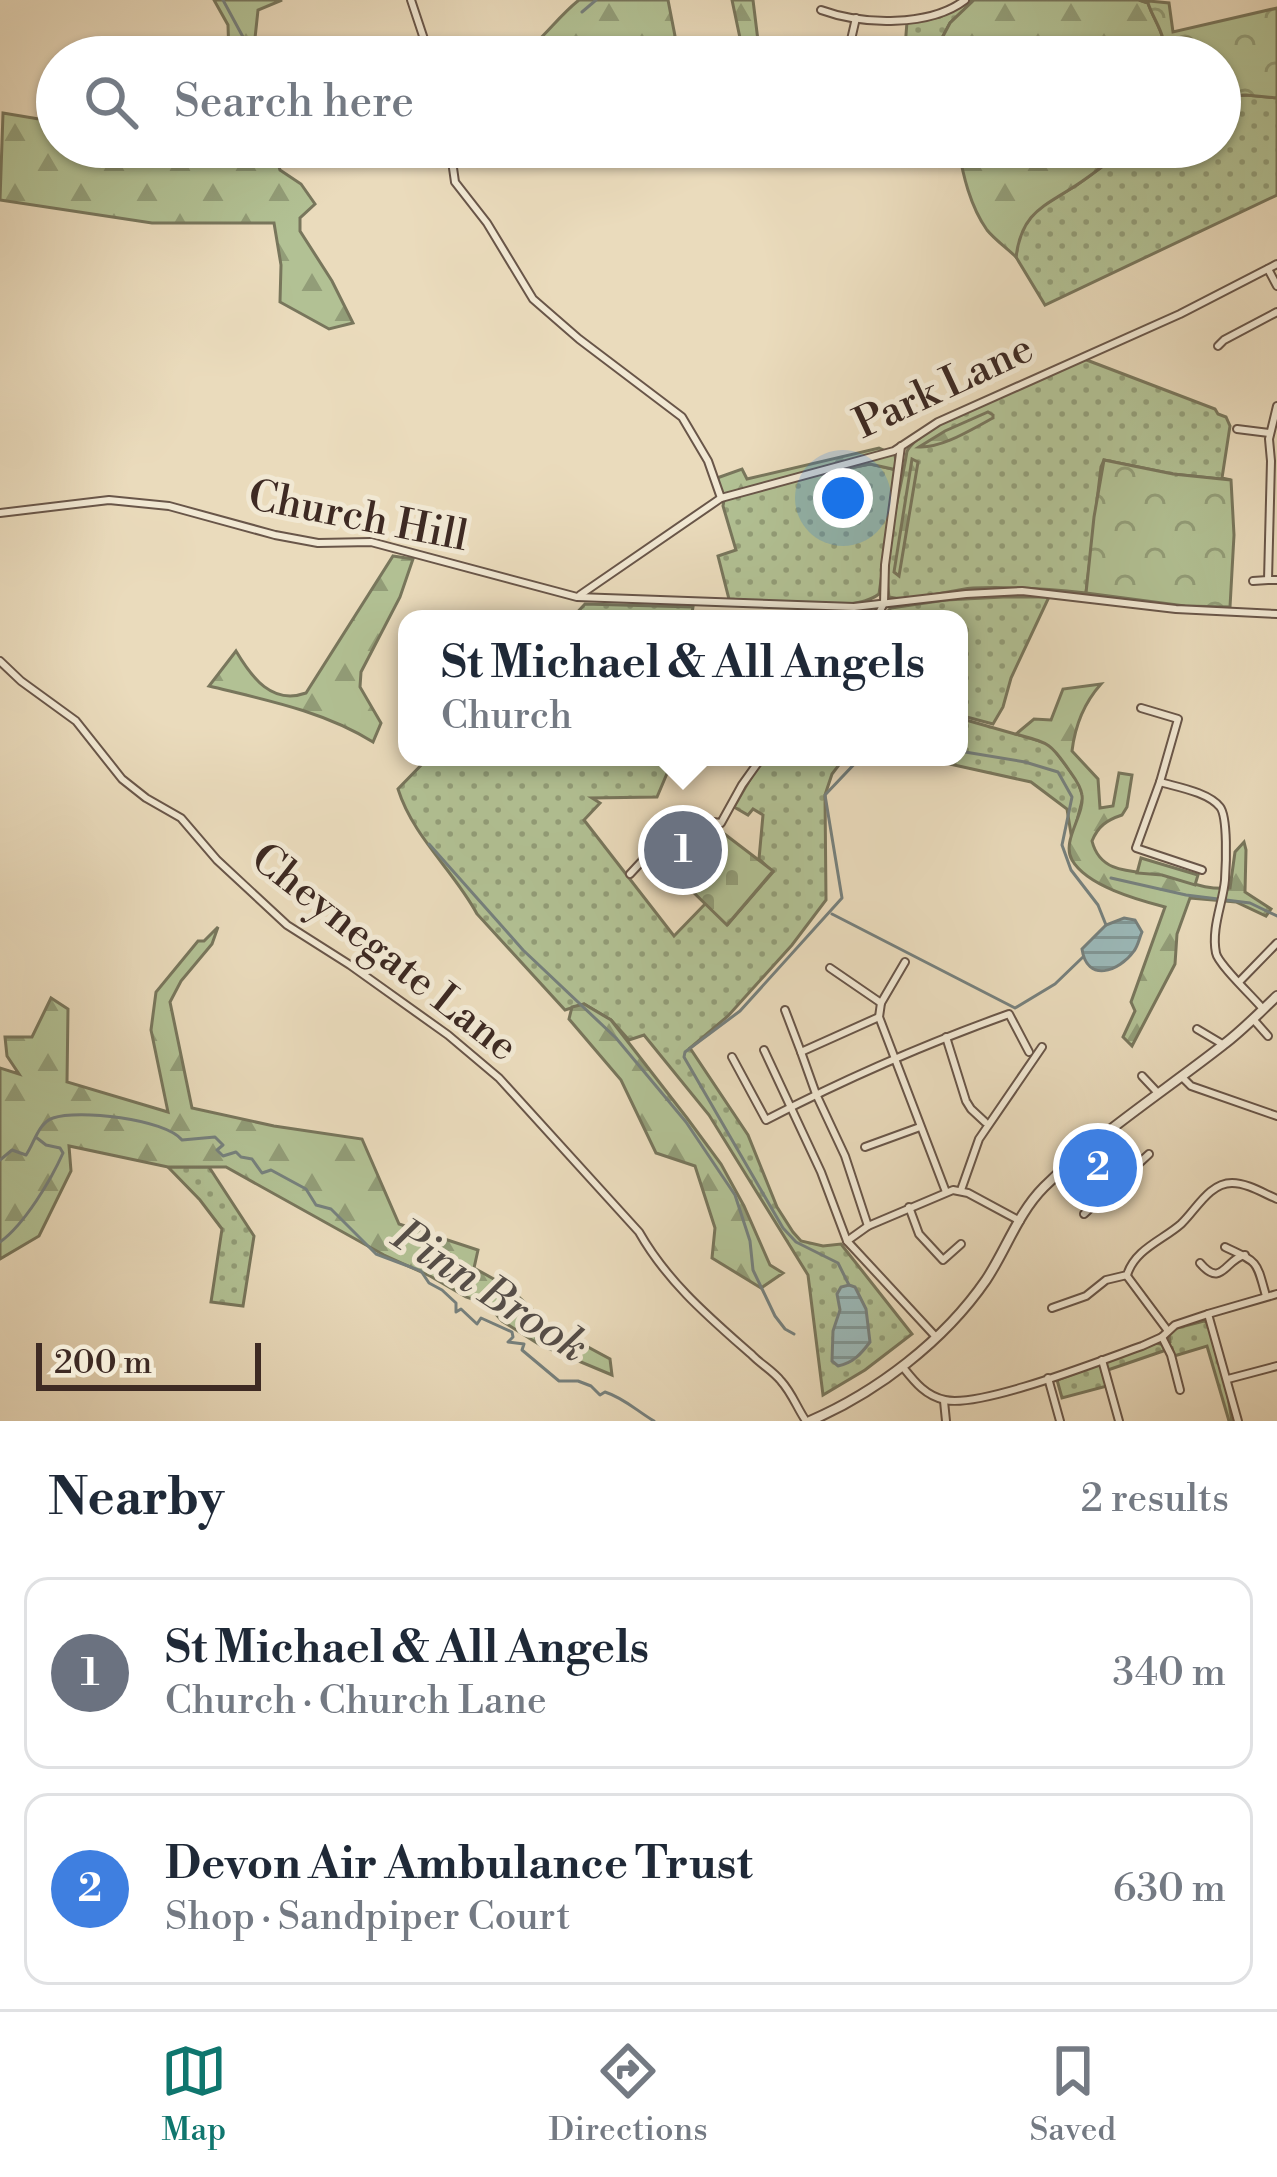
<!DOCTYPE html>
<html lang="en">
<head>
<meta charset="utf-8">
<style>
  body { margin:0; font-family:"Libre Bodoni",serif; background:#f2f2f3; color:#1f2937 }
  .scale { position:absolute; left:36px; bottom:30px; width:225px; box-sizing:border-box; padding-left:12px; border:6px solid #3e2a23; border-top:0; font-size:33px; line-height:42px; white-space:nowrap; color:#3e2a23; -webkit-text-stroke:9px #f1e8d3; paint-order:stroke }
  .you { position:absolute; left:843px; top:498px; width:42px; height:42px; margin:-30px; border:9px solid #fff; border-radius:50%; background:#1a73e8; box-shadow:0 0 0 18px #1a73e833 }
  .badge { display:grid; place-items:center; width:78px; height:78px; border-radius:50%; background:#0f766e; color:#fff; font-size:39px; font-weight:700 }
  .pin { position:absolute; translate:-50% -50%; border:6px solid #fff; box-shadow:0 3px 12px #0006 }
  .popup { position:absolute; left:398px; top:610px; width:570px; height:156px; box-sizing:border-box; display:grid; place-content:center; border-radius:24px; background:#fff; filter:drop-shadow(0 3px 9px #0005); font-size:39px; white-space:nowrap; color:#747a83 }
  .popup b { font-size:45px; color:#1f2937 }
  .popup::after { content:''; position:absolute; left:50%; top:100%; margin-left:-24px; border:24px solid transparent; border-top-color:#fff }
  .list { margin:0; padding:0; list-style:none }
  h2 { display:flex; justify-content:space-between; align-items:center; height:156px; margin:0; padding:0 48px; font-size:51px }
  h2 small { font-size:39px; font-weight:400; color:#747a83 }
  .list li { display:grid; grid-template-columns:78px 1fr auto; gap:36px; align-items:center; box-sizing:border-box; height:192px; margin:0 24px 24px; padding:0 24px; border:3px solid #e0e1e3; border-radius:24px }
  .list b { display:block; font-size:45px; white-space:nowrap }
  .list p { margin:0; font-size:39px; white-space:nowrap; color:#747a83 }
  .list em { font-size:39px; font-style:normal; color:#747a83 }
  .icon { flex:none; width:66px; height:66px; fill:none; stroke:currentColor; stroke-width:2; stroke-linecap:round; stroke-linejoin:round }
  .map { position:relative; flex:none; width:1277px; height:1421px; overflow:hidden }
  .search { position:absolute; background:#fff; box-shadow:0 3px 9px #0004; left:36px; right:36px; top:36px; height:132px; display:flex; align-items:center; gap:30px; box-sizing:border-box; padding:0 42px; border-radius:66px; color:#747a83; font-size:45px }
  .sheet { height:588px; background:#fff }
  nav { display:flex; justify-content:space-around; align-items:center; box-sizing:border-box; height:168px; border-top:3px solid #e0e1e3; background:#fff; font-size:33px; color:#747a83 }
  nav a { display:grid; justify-items:center; gap:6px }
  nav .on { color:#0f766e }
  .map>svg:first-child { display:block }
  .grass { fill:url(#grass-dots); stroke:#78765c; stroke-width:3 }
  .forest { fill:url(#forest-firs); stroke:#78765c; stroke-width:3 }
  .cemetery { fill:url(#cemetery-stones); stroke:#78765c; stroke-width:3 }
  .park { fill:url(#park-crowns); stroke:#78765c; stroke-width:3 }
  .water { fill:url(#water-rules); stroke:#76807d; stroke-width:3 }
  .lines { fill:none; stroke-linecap:round; stroke-linejoin:round }
  .stream { stroke:#76807d; stroke-width:3 }
  .minor-casing { stroke:#695649; stroke-width:10 }
  .tertiary-casing { stroke:#695649; stroke-width:12 }
  .minor { stroke:#f1e8d3; stroke-width:6 }
  .tertiary { stroke:#f1e8d3; stroke-width:8 }
  .labels { text-anchor:middle; dominant-baseline:central; stroke-width:10; stroke-linejoin:round; paint-order:stroke }
  .street-label { font-size:42px; fill:#3e2a23; stroke:#f1e8d3 }
  .water-label { font-size:45px; font-style:italic; fill:#554e48; stroke:#f1e8d3 }
</style>
</head>
<body>
<div class="map">
<svg width="1277" height="1421" viewBox="0 0 1277 1421">
  <defs>
    <pattern id="grass-dots" width="8" height="8" patternUnits="userSpaceOnUse" patternTransform="scale(3)"><rect width="8" height="8" fill="#b2c194"/><path d="M2 2h.1M6 6h.1" fill="none" stroke="#929d78" stroke-width="1.8" stroke-linecap="round"/></pattern>
    <pattern id="forest-firs" width="22" height="20" patternUnits="userSpaceOnUse" patternTransform="scale(3)"><rect width="22" height="20" fill="#b2c194"/><path d="M5 1l3.5 6h-7zM16 11l3.5 6h-7z" fill="#929d78"/></pattern>
    <pattern id="cemetery-stones" width="16" height="16" patternUnits="userSpaceOnUse" patternTransform="scale(3)"><rect width="16" height="16" fill="#b2c194"/><path d="M2 7V4a2 2 0 0 1 4 0v3zM10 15v-3a2 2 0 0 1 4 0v3z" fill="#929d78"/></pattern>
    <pattern id="park-crowns" width="20" height="18" patternUnits="userSpaceOnUse" patternTransform="scale(3)"><rect width="20" height="18" fill="#b2c194"/><path d="M2 6a3 3 0 1 1 6 0M12 15a3 3 0 1 1 6 0" fill="none" stroke="#929d78"/></pattern>
    <pattern id="water-rules" width="6" height="5" patternUnits="userSpaceOnUse" patternTransform="scale(3)"><rect width="6" height="5" fill="#9bb9b9"/><path d="M0 2.5h6" fill="none" stroke="#809796"/></pattern>
  </defs>
  <rect width="100%" height="100%" fill="#eadbbc"/>
  <filter id="stains"><feTurbulence type="fractalNoise" baseFrequency=".00167" numOctaves="4"/><feColorMatrix values="0 0 0 0 .2 0 0 0 0 .09 0 0 0 0 .02 0 0 0 .5 -.17"/></filter>
  <radialGradient id="worn" r=".72"><stop offset=".6" stop-color="#630" stop-opacity="0"/><stop offset="1" stop-color="#630" stop-opacity=".3"/></radialGradient>
  <!-- grass -->
  <g class="grass">
    <path d="M970,0H974L950,23L932,57H900L905,47L907,22L940,17Z"/>
    <path d="M1246,95L1277,98V195L1045,305L1016,257L1019,233L1037,209L1077,185L1119,154V147H1220V96Z"/>
    <path d="M1084,359L1215,409L1218,414L1226,417L1230,426L1222,478L1231,480L1173,474L1104,460L1101,467L1086,593C1048,589 1011,586 973,588C946,590 915,603 889,597C882,550 900,497 907,451C923,421 1048,376 1084,359Z"/>
    <path d="M870,464L897,470L879,594C853,615 764,601 729,599L718,556L736,550L723,506L724,500L800,478Z"/>
    <path d="M1003,597H1049L1011,678L1003,707L993,724L959,715V619H870L875,610L887,612L891,608L946,600Z"/>
    <path d="M585,604L693,607L691,619H571Z"/>
    <path d="M959,718L1050,744L1078,782L1083,797L1072,840L1067,809L1031,782L918,757H959Z"/>
    <path d="M429,757H674L657,797L592,798L600,803L584,820L674,936L706,903L728,924L773,872L759,859L763,815L753,809L748,815L734,807L759,764L756,758L845,757L832,774L825,795L826,900L792,945L728,1016L690,1048L748,1135L777,1207L793,1232L801,1241L823,1246L841,1244L912,1334L865,1370L823,1395L808,1275L709,1115L644,1035L629,1040L611,1020L584,1004L565,1010L477,914C454,871 413,837 398,789Z"/>
    <path d="M168,1167H209L254,1236L243,1306L211,1302L222,1229L200,1200Z"/>
    <path d="M1204,1321L1208,1323L1227,1391L1232,1421H1229L1207,1346L1174,1356L1172,1348L1102,1372L1107,1386L1062,1398L1057,1380L1156,1343L1165,1345L1170,1342L1169,1335L1173,1329Z"/>
  </g>
  <!-- forest -->
  <g class="forest">
    <path d="M214,0H282L258,10L253,57H229L228,25Z"/>
    <path d="M579,0H668L675,36L659,57H517C541,43 556,18 579,0Z"/>
    <path d="M732,0H753L760,57H744Z"/>
    <path d="M974,0H1139L1148,3C1154,22 1169,37 1162,57H932L950,23Z"/>
    <path d="M3,113L57,122V147H273L280,170L301,184L315,204L300,218V231L332,281L353,323L329,329L280,302L281,265L274,223H152L0,200Z"/>
    <path d="M958,147H1119V154C1105,164 1092,175 1078,184C1044,207 1022,211 1016,257C1007,248 995,240 987,230C970,206 963,175 958,147Z"/>
    <path d="M988,412L993,415V418C972,429 943,448 919,447L945,431Z"/>
    <path d="M879,448L895,455L897,470L870,464L800,478L724,500L717,478L742,469L747,479Z"/>
    <path d="M912,459L918,462L899,576L894,572Z"/>
    <path d="M393,556L413,559L400,597L361,672L360,687L381,723L373,742C323,711 266,700 209,686L236,651C252,678 272,705 306,693Z"/>
    <path d="M1101,684C1084,703 1075,726 1072,751L1098,779L1100,808L1113,806L1119,773L1132,775L1127,807L1122,815C1107,820 1098,826 1092,841C1101,877 1138,870 1164,875C1189,881 1202,890 1230,888L1235,852L1244,842L1246,850L1245,892L1271,909L1266,916L1236,902L1190,898L1177,934L1175,964L1132,1046L1123,1037L1135,1011L1131,1002L1165,907C1138,900 1087,886 1072,860C1061,841 1085,815 1082,795C1081,786 1074,777 1069,770C1050,742 1048,743 1016,734L1034,719L1051,720L1063,689Z"/>
    <path d="M218,927L212,944L181,981L170,1002L192,1108L274,1126L362,1139L399,1224L478,1250L474,1268L508,1287L551,1327L610,1359L612,1375L540,1345L502,1321L487,1304L466,1297L430,1276L384,1255L226,1167H168L69,1146L71,1171L39,1236L0,1259V1068L19,1074L7,1056L5,1037H32L51,998L68,1009L67,1082L168,1112L151,1030L156,992L198,941H204Z"/>
    <path d="M584,1004L611,1020L687,1118L721,1164L744,1206L770,1265L783,1273L761,1288L712,1258L715,1228L695,1166L656,1153L621,1080L569,1019L572,1007Z"/>
  </g>
  <!-- cemetery -->
  <path class="cemetery" d="M682,818L714,826L773,871L727,925L651,851Z"/>
  <!-- park -->
  <g class="park">
    <path d="M1139,0L1169,3L1173,32L1277,8V98L1246,95L1220,96V57H1162C1169,37 1154,22 1148,3Z"/>
    <path d="M1104,460L1173,474L1231,480L1234,535L1230,607L1185,606L1086,593L1094,517Z"/>
    <path d="M1141,858L1198,875L1195,885L1162,875L1137,873Z"/>
  </g>
  <!-- water -->
  <g class="water">
    <path d="M1124,918L1135,920L1142,932C1139,939 1138,946 1134,951C1119,972 1087,983 1082,949L1106,925Z"/>
    <path d="M849,1285L855,1287L866,1309L870,1342C861,1354 853,1363 838,1366L832,1361L833,1331L840,1310L837,1294L841,1287Z"/>
  </g>
  <g class="lines">
    <!-- stream -->
    <g class="stream">
      <path d="M223,0L243,37V57"/>
      <path d="M582,12L596,0"/>
      <path d="M243,147V160"/>
      <path d="M959,751L1025,762L1058,772L1072,797L1062,845L1071,870L1098,905L1106,925"/>
      <path d="M429,844L523,950L616,1038L686,1122L735,1195L750,1241L753,1270L775,1316L785,1329L794,1334"/>
      <path d="M1111,878L1186,895L1250,903L1277,916"/>
      <path d="M832,914L1015,1008L1055,984L1083,957"/>
      <path d="M0,1160L12,1150L26,1155C34,1144 38,1123 53,1118C78,1109 165,1119 182,1140L215,1137L223,1145L217,1150L223,1156L236,1152L241,1157L252,1159L262,1173L271,1170L306,1189L316,1205L331,1209L376,1254L421,1271L429,1283L442,1290L456,1303V1312L461,1309L477,1324L481,1318L512,1332L513,1337L508,1342L524,1344L522,1350L559,1381H578L591,1386L600,1395L605,1392C624,1398 637,1411 654,1421"/>
      <path d="M0,1242C24,1225 51,1180 63,1153L60,1148L46,1145L37,1138"/>
      <path d="M849,1285L838,1263L796,1242L783,1228L684,1057L685,1052L740,1011L842,898L825,795L861,757"/>
    </g>
    <!-- minor casing -->
    <g class="minor-casing">
      <g id="minor">
        <path d="M411,0L430,57"/>
        <path d="M821,10C862,25 930,27 965,0"/>
        <path d="M847,57L856,18"/>
        <path d="M450,147L455,182L487,223L533,299L579,339L682,417L708,461L721,498"/>
        <path d="M1268,269L1277,286"/>
        <path d="M1218,346L1224,340L1277,312"/>
        <path d="M1277,406L1269,439L1271,461L1268,580H1277"/>
        <path d="M1237,429L1269,433"/>
        <path d="M0,513L109,500L169,506L275,535L318,543L371,542L577,597L854,607L966,594L1022,591L1176,609L1277,614"/>
        <path d="M1253,581L1268,580"/>
        <path d="M580,595L721,498L894,451L938,422L1180,314L1277,264"/>
        <path d="M876,619L884,603L885,565L901,446"/>
        <path d="M0,661L21,681L76,721L122,779L146,798L181,818L217,860L287,925L350,965L448,1035L499,1078L639,1232C668,1283 710,1318 753,1356C762,1365 773,1371 781,1381C792,1393 797,1408 806,1421"/>
        <path d="M1141,708L1178,719L1160,782L1136,848L1202,870"/>
        <path d="M1160,782C1177,787 1208,792 1220,807C1228,817 1226,865 1225,880C1223,903 1211,928 1216,953C1218,964 1253,997 1263,1009"/>
        <path d="M630,874L682,818L721,823L742,785L762,757"/>
        <path d="M905,962L881,1003L879,1017L946,1192"/>
        <path d="M830,968L881,1003"/>
        <path d="M1240,981L1277,943"/>
        <path d="M785,1010L801,1052L879,1017"/>
        <path d="M1253,1019L1268,1036"/>
        <path d="M1197,1029L1224,1045"/>
        <path d="M946,1037L966,1101L971,1109L985,1122"/>
        <path d="M764,1050L821,1172L847,1241L936,1337"/>
        <path d="M801,1052L816,1094L845,1156L868,1226"/>
        <path d="M732,1057L766,1120C845,1079 925,1044 1009,1014L1029,1052"/>
        <path d="M1142,1076L1157,1092"/>
        <path d="M1181,1076L1191,1086L1277,1116"/>
        <path d="M1092,1146L1122,1179L1149,1154"/>
        <path d="M865,1147L920,1127"/>
        <path d="M961,1190L979,1139L1042,1047"/>
        <path d="M909,1207L919,1234L943,1260L961,1244"/>
        <path d="M1084,1214L1121,1180"/>
        <path d="M847,1241L868,1226L953,1190L968,1193L1020,1221"/>
        <path d="M1225,1247C1259,1263 1256,1260 1266,1296"/>
        <path d="M1200,1263C1222,1289 1225,1259 1245,1255"/>
        <path d="M1127,1276L1168,1331"/>
        <path d="M1052,1308L1086,1296L1106,1280L1127,1275C1135,1249 1163,1240 1181,1224C1196,1210 1209,1183 1232,1183C1247,1183 1263,1193 1277,1199"/>
        <path d="M1208,1314L1277,1294"/>
        <path d="M1162,1337L1171,1355L1180,1390"/>
        <path d="M1102,1360L1119,1421"/>
        <path d="M902,1366C914,1381 925,1396 945,1400C981,1408 1102,1360 1142,1346L1162,1337L1175,1325L1208,1314L1238,1421"/>
        <path d="M1048,1378L1060,1421"/>
        <path d="M1228,1379L1277,1366"/>
        <path d="M944,1401L946,1421"/>
      </g>
    </g>
    <!-- tertiary casing -->
    <g class="tertiary-casing">
      <path id="tertiary" d="M810,1421C877,1392 944,1341 986,1280C1006,1250 1018,1213 1044,1187C1099,1133 1163,1092 1223,1045C1242,1031 1259,1013 1277,996"/>
    </g>
    <!-- minor -->
    <use href="#minor" class="minor"/>
    <!-- tertiary -->
    <use href="#tertiary" class="tertiary"/>
  </g>
  <g class="labels">
    <!-- street labels -->
    <g class="street-label">
      <text transform="translate(944 387) rotate(-25)">Park Lane</text>
      <text transform="translate(358 517) rotate(11)">Church Hill</text>
      <text transform="translate(384 953) rotate(38)">Cheynegate Lane</text>
    </g>
    <!-- water labels -->
    <g class="water-label">
      <text transform="translate(490 1292) rotate(33)">Pinn Brook</text>
    </g>
  </g>
  <rect width="100%" height="100%" filter="url(#stains)"/>
  <rect width="100%" height="100%" fill="url(#worn)"/>
</svg>
<div class="scale">200 m</div>
<div class="you"></div>
<div class="pin badge" style="left:683px;top:850px;background:#6b7280">1</div>
<div class="popup"><b>St Michael &amp; All Angels</b>Church</div>
<div class="pin badge" style="left:1098px;top:1168px;background:#3f7fe0">2</div>
<div class="search"><svg class="icon" aria-label="search" viewBox="0 0 24 24"><circle cx="10" cy="10" r="6"/><path d="M15 15l6 6"/></svg>Search here</div>
</div>
<section class="sheet">
<h2>Nearby<small>2 results</small></h2>
<ul class="list">
<li><span class="badge" style="background:#6b7280">1</span><div><b>St Michael &amp; All Angels</b><p>Church · Church Lane</p></div><em>340 m</em></li>
<li><span class="badge" style="background:#3f7fe0">2</span><div><b>Devon Air Ambulance Trust</b><p>Shop · Sandpiper Court</p></div><em>630 m</em></li>
</ul>
</section>
<nav>
<a class="on"><svg class="icon" aria-label="map" viewBox="0 0 24 24"><path d="M3 6l6-2 6 2 6-2v14l-6 2-6-2-6 2zM9 4v14M15 6v14"/></svg>Map</a>
<a><svg class="icon" aria-label="directions" viewBox="0 0 24 24"><path d="M12 3l9 9-9 9-9-9zM9 14v-3h6M13 9l2 2-2 2"/></svg>Directions</a>
<a><svg class="icon" aria-label="saved" viewBox="0 0 24 24"><path d="M7 4h10v16l-5-4-5 4z"/></svg>Saved</a>
</nav>
</body>
</html>
